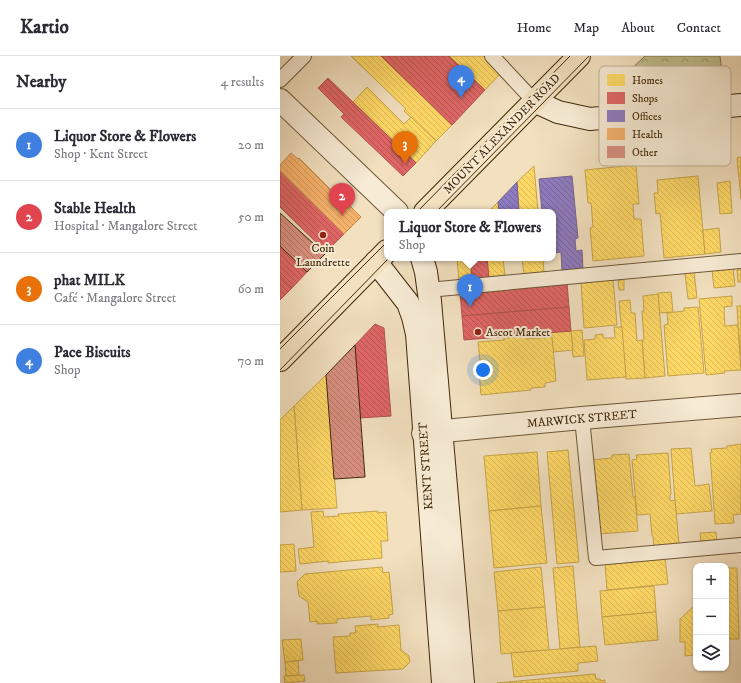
<!DOCTYPE html>
<html lang="en">
<head>
<meta charset="utf-8">
<style>
  body { margin:0; font-family:"IM FELL DW Pica",serif; background:#f7f7f7; color:#2b2b33 }
  .controls { position:absolute; right:12px; bottom:12px; display:grid; overflow:hidden; border-radius:8px; box-shadow:0 1px 3px #0004 }
  .controls button { width:36px; height:36px; display:grid; place-items:center; padding:0; border:0; border-bottom:1px solid #e1e1e2; background:#fff; color:#2b2b33; font:20px sans-serif }
  .you { position:absolute; left:203px; top:314px; width:14px; height:14px; margin:-10px; border:3px solid #fff; border-radius:50%; background:#1a73e8; box-shadow:0 0 0 6px #1a73e833 }
  .badge { display:grid; place-items:center; width:26px; height:26px; border-radius:50%; background:#8f2418; color:#fff; font-size:13px; font-weight:700 }
  .pin { position:absolute; translate:-50% -33px; filter:drop-shadow(0 1px 2px #0008) }
  .pin::after { content:''; position:absolute; top:21px; width:14px; height:12px; background:inherit; clip-path:polygon(0 0,100% 0,50% 100%) }
  .popup { position:absolute; left:104px; top:153px; width:172px; height:52px; box-sizing:border-box; display:grid; place-content:center; border-radius:8px; background:#fff; filter:drop-shadow(0 1px 3px #0005); font-size:13px; white-space:nowrap; color:#7c7c81 }
  .popup b { font-size:15px; color:#2b2b33 }
  .popup::after { content:''; position:absolute; left:50%; top:100%; margin-left:-8px; border:8px solid transparent; border-top-color:#fff }
  .list { margin:0; padding:0; list-style:none }
  h2 { display:flex; justify-content:space-between; align-items:center; height:52px; margin:0; padding:0 16px; font-size:17px }
  h2 small { font-size:13px; font-weight:400; color:#7c7c81 }
  .list li { display:grid; grid-template-columns:26px 1fr auto; gap:12px; align-items:center; box-sizing:border-box; height:72px; padding:0 16px; border-top:1px solid #e1e1e2 }
  .list b { display:block; font-size:15px; white-space:nowrap }
  .list p { margin:0; font-size:13px; white-space:nowrap; color:#7c7c81 }
  .list em { font-size:13px; font-style:normal; color:#7c7c81 }
  .icon { flex:none; width:22px; height:22px; fill:none; stroke:currentColor; stroke-width:2; stroke-linecap:round; stroke-linejoin:round }
  .map { position:relative; flex:none; width:461px; height:627px; overflow:hidden }
  header { display:flex; align-items:center; gap:24px; box-sizing:border-box; height:56px; padding:0 20px; background:#fff; border-bottom:1px solid #e1e1e2 }
  header strong { font-size:19px }
  nav { display:flex; gap:22px; margin-inline-start:auto; font-size:14px }
  main { display:flex }
  aside { flex:1; background:#fff }
  .map>svg:first-child { display:block }
  .park { fill:url(#park-crowns); stroke:#80744b }
  .homes { fill:url(#homes-back-hatch); stroke:#c6a44a }
  .shops { fill:url(#shops-back-hatch); stroke:#b0544a }
  .offices { fill:url(#offices-back-hatch); stroke:#77638b }
  .health { fill:url(#health-back-hatch); stroke:#bf894d }
  .building { fill:url(#building-back-hatch); stroke:#402908 }
  .lines { fill:none; stroke-linecap:round; stroke-linejoin:round }
  .lane-casing { stroke:#6c5736; stroke-width:16 }
  .street-casing { stroke:#6c5736; stroke-width:24 }
  .secondary-casing { stroke:#402908; stroke-width:24 }
  .primary-casing { stroke:#402908; stroke-width:24 }
  .lane { stroke:#f7ebd5; stroke-width:14 }
  .street { stroke:#f7ebd5; stroke-width:22 }
  .secondary { stroke:#f7ebd5; stroke-width:22 }
  .primary { stroke:#f2e0bf; stroke-width:22 }
  .tram { stroke:#402908; stroke-width:1 }
  .poi-dot { fill:#8f2418; stroke:#f7ebd5; stroke-width:1.5 }
  .labels { text-anchor:middle; dominant-baseline:central; stroke-width:4; stroke-linejoin:round; paint-order:stroke }
  .street-label { font-size:12px; fill:#402908; stroke:#f7ebd5 }
  .poi-label { font-size:12px; fill:#402908; stroke:#f7ebd5 }
  .key { fill:#f7ebd5; stroke:#c0b198; stroke-width:1 }
  .key-label { font-size:11px; fill:#402908 }
</style>
</head>
<body>
<header>
<strong>Kartio</strong>
<nav><a>Home</a><a>Map</a><a>About</a><a>Contact</a></nav>
</header>
<main>
<aside>
<h2>Nearby<small>4 results</small></h2>
<ul class="list">
<li><span class="badge" style="background:#3f7fe0">1</span><div><b>Liquor Store &amp; Flowers</b><p>Shop · Kent Street</p></div><em>20 m</em></li>
<li><span class="badge" style="background:#e0444e">2</span><div><b>Stable Health</b><p>Hospital · Mangalore Street</p></div><em>50 m</em></li>
<li><span class="badge" style="background:#e8710a">3</span><div><b>phat MILK</b><p>Café · Mangalore Street</p></div><em>60 m</em></li>
<li><span class="badge" style="background:#3f7fe0">4</span><div><b>Pace Biscuits</b><p>Shop</p></div><em>70 m</em></li>
</ul>
</aside>
<div class="map">
<svg width="461" height="627" viewBox="0 0 461 627">
  <defs>
    <pattern id="park-crowns" width="20" height="18" patternUnits="userSpaceOnUse"><rect width="20" height="18" fill="#c1c08e"/><path d="M2 6a3 3 0 1 1 6 0M12 15a3 3 0 1 1 6 0" fill="none" stroke="#9e9c72"/></pattern>
    <pattern id="homes-back-hatch" width="6" height="6" patternUnits="userSpaceOnUse"><rect width="6" height="6" fill="#ffd966"/><path d="M-1 5l2 2M0 0l6 6M5-1l2 2" fill="none" stroke="#dcba57"/></pattern>
    <pattern id="shops-back-hatch" width="6" height="6" patternUnits="userSpaceOnUse"><rect width="6" height="6" fill="#e06666"/><path d="M-1 5l2 2M0 0l6 6M5-1l2 2" fill="none" stroke="#b75452"/></pattern>
    <pattern id="offices-back-hatch" width="6" height="6" patternUnits="userSpaceOnUse"><rect width="6" height="6" fill="#8e7cc3"/><path d="M-1 5l2 2M0 0l6 6M5-1l2 2" fill="none" stroke="#75669c"/></pattern>
    <pattern id="health-back-hatch" width="6" height="6" patternUnits="userSpaceOnUse"><rect width="6" height="6" fill="#f6b26b"/><path d="M-1 5l2 2M0 0l6 6M5-1l2 2" fill="none" stroke="#d4995b"/></pattern>
    <pattern id="building-back-hatch" width="6" height="6" patternUnits="userSpaceOnUse"><rect width="6" height="6" fill="#d99080"/><path d="M-1 5l2 2M0 0l6 6M5-1l2 2" fill="none" stroke="#b17667"/></pattern>
  </defs>
  <rect width="100%" height="100%" fill="#f2e0bf"/>
  <filter id="stains"><feTurbulence type="fractalNoise" baseFrequency=".005" numOctaves="4"/><feColorMatrix values="0 0 0 0 .2 0 0 0 0 .09 0 0 0 0 .02 0 0 0 .5 -.17"/></filter>
  <radialGradient id="worn" r=".72"><stop offset=".6" stop-color="#630" stop-opacity="0"/><stop offset="1" stop-color="#630" stop-opacity=".3"/></radialGradient>
  <!-- park -->
  <path class="park" d="M365,0H440L442,16L349,29L347,17Z"/>
  <!-- homes -->
  <g class="homes">
    <path d="M71,0H101L172,69L156,85L124,55L126,53Z"/>
    <path d="M169,0H203L221,17L205,34Z"/>
    <path d="M87,31L124,68L131,61L156,85L136,107L73,46Z"/>
    <path d="M461,101V143L457,102Z"/>
    <path d="M356,109L359,148H353L354,163H361L364,200L313,205L310,172L313,171L311,147H308L305,114Z"/>
    <path d="M254,110L258,156H239L237,126Z"/>
    <path d="M418,120L425,198L384,202L380,157L376,158L374,137H378L377,124Z"/>
    <path d="M450,125L452,157L440,158L437,127Z"/>
    <path d="M218,146L219,156H208Z"/>
    <path d="M439,172L441,196L425,198L423,174Z"/>
    <path d="M177,202H190L192,224L179,225Z"/>
    <path d="M207,202H223L225,220L209,222Z"/>
    <path d="M242,202H263L264,217L244,219Z"/>
    <path d="M453,212L455,230L434,232L432,214Z"/>
    <path d="M457,214H461V226H458Z"/>
    <path d="M414,216L417,242L408,243L405,217Z"/>
    <path d="M333,223L337,269L304,272L301,226Z"/>
    <path d="M338,224H344V234H339Z"/>
    <path d="M391,236L393,256L379,257L378,237Z"/>
    <path d="M378,238L385,320L365,322L362,284H364L362,255H364L363,240Z"/>
    <path d="M452,240V250L444,251L445,270L458,269L461,314L444,315L445,317L426,319L419,243Z"/>
    <path d="M350,244L351,257H355L357,285L362,284L365,322L346,323L339,245Z"/>
    <path d="M457,250H461V301L458,269Z"/>
    <path d="M418,251L424,317L388,320L384,269L388,268L387,257L404,255V252Z"/>
    <path d="M334,271H342L346,321L307,324L304,284L315,283V279L323,278V282H335Z"/>
    <path d="M302,274L304,300L293,301L291,275Z"/>
    <path d="M291,275L293,294L273,296L271,276Z"/>
    <path d="M246,280V283L272,281L276,325L265,327V331L251,332V334L201,339L199,315H201L198,286L224,284V282Z"/>
    <path d="M46,319L57,452L22,454L14,350Z"/>
    <path d="M14,350L22,454L0,456V364Z"/>
    <path d="M461,388V458L453,459L454,467L435,468L430,397L432,396L431,393L447,392V390Z"/>
    <path d="M411,392L415,430L429,428L432,455L396,458L391,393Z"/>
    <path d="M288,394L299,506L277,508L267,396Z"/>
    <path d="M257,396L261,450L209,455L204,400Z"/>
    <path d="M388,397L391,438L390,439V445L395,444L399,488L374,490L373,480H372L370,458L357,459L352,404L357,403L356,399Z"/>
    <path d="M349,398L353,441H355L358,475L319,478L311,404L332,402V399Z"/>
    <path d="M261,450L267,507L214,512L209,455Z"/>
    <path d="M43,455L44,461L59,460L58,458L98,455V457L106,456L108,485H101L102,502L48,507V505L20,508L18,493L34,491L31,456Z"/>
    <path d="M436,476L437,486L421,488L420,477Z"/>
    <path d="M14,488L16,515L0,516V489Z"/>
    <path d="M385,502L388,528L327,534L325,508Z"/>
    <path d="M293,510L300,591L280,593L273,512Z"/>
    <path d="M102,511L103,517L109,516L113,558L109,559V562L91,564V560L57,563V567L37,568V565L30,566L28,546L19,540L17,526L25,518Z"/>
    <path d="M261,511L265,551L218,555L214,516Z"/>
    <path d="M446,512H457L459,583H446Z"/>
    <path d="M374,530L376,556L322,561L320,535Z"/>
    <path d="M414,550H416V586H414V599L405,600V586H400V563Z"/>
    <path d="M265,551L269,594L221,598L218,555Z"/>
    <path d="M376,556L378,584L325,589L322,561Z"/>
    <path d="M98,568V571L119,569L121,594L129,600L130,606L123,613L56,617L53,581L70,580V577H76L75,570Z"/>
    <path d="M21,583L23,604L5,606L2,584Z"/>
    <path d="M316,590L318,605L298,607V615L234,621L231,597Z"/>
    <path d="M18,605L19,619L6,620L5,606Z"/>
    <path d="M315,618L316,623H320L321,625L325,624V627H217Z"/>
    <path d="M24,619L25,625L5,627L4,620Z"/>
  </g>
  <!-- shops -->
  <g class="shops">
    <path d="M101,0H169L205,34L172,69Z"/>
    <path d="M48,22L136,107L123,120L61,61L64,58L38,32Z"/>
    <path d="M0,115L64,178L46,196L0,151Z"/>
    <path d="M0,190L27,216L12,232L0,220Z"/>
    <path d="M190,202H207L209,222L192,224Z"/>
    <path d="M0,220L12,232L0,244Z"/>
    <path d="M287,227L289,251L182,260L180,236Z"/>
    <path d="M289,251L291,275L184,284L182,260Z"/>
    <path d="M95,268L104,272L111,360L80,362L75,289Z"/>
  </g>
  <!-- offices -->
  <g class="offices">
    <path d="M292,120L298,182L295,183L296,195L302,194L303,214L282,215L281,196L273,197V156H262L259,123Z"/>
    <path d="M237,126L239,156H219L218,146Z"/>
  </g>
  <!-- health -->
  <path class="health" d="M11,97L18,103L19,102L53,136L55,135L81,161L64,178L0,115V109Z"/>
  <!-- building -->
  <g class="building">
    <path d="M0,157L45,198L27,216L0,190Z"/>
    <path d="M75,289L85,421L54,423L46,319Z"/>
  </g>
  <g class="lines">
    <!-- lane casing -->
    <g class="lane-casing">
      <g id="lane">
        <path d="M212,0L254,45"/>
        <path d="M0,24L24,0"/>
        <path d="M148,234L461,205"/>
        <path d="M302,362L316,502L461,489"/>
      </g>
    </g>
    <!-- street casing -->
    <g class="street-casing">
      <g id="street">
        <path d="M0,44L117,156"/>
        <path d="M143,377L302,362L461,349"/>
      </g>
    </g>
    <!-- secondary casing -->
    <g class="secondary-casing">
      <g id="secondary">
        <path d="M254,45L278,56L310,63L461,49"/>
        <path d="M142,202L146,216L150,245L183,627"/>
        <path d="M96,206L128,247L133,261L137,278L163,627"/>
      </g>
    </g>
    <!-- primary casing -->
    <g class="primary-casing">
      <g id="primary">
        <path d="M145,156L299,0"/>
        <path d="M0,304L107,195"/>
      </g>
    </g>
    <!-- lane -->
    <use href="#lane" class="lane"/>
    <!-- street -->
    <use href="#street" class="street"/>
    <!-- secondary -->
    <use href="#secondary" class="secondary"/>
    <!-- primary -->
    <use href="#primary" class="primary"/>
    <!-- tram -->
    <g class="tram">
      <path d="M137,156L290,0"/>
      <path d="M156,156L309,0"/>
      <path d="M0,293L107,186"/>
      <path d="M0,314L109,202"/>
    </g>
  </g>
  <!-- markers -->
  <g class="poi-dot">
    <circle cx="43" cy="179" r="4"/>
    <circle cx="198" cy="276" r="4"/>
  </g>
  <g class="labels">
    <!-- street labels -->
    <g class="street-label">
      <text transform="translate(222 78) rotate(-46)">MOUNT ALEXANDER ROAD</text>
      <text transform="translate(302 363) rotate(-5)">MARWICK STREET</text>
      <text transform="translate(146 410) rotate(-94)">KENT STREET</text>
    </g>
    <!-- poi labels -->
    <g class="poi-label">
      <text x="43" y="192">Coin<tspan x="43" dy="14">Laundrette</tspan></text>
      <text x="206" y="276" text-anchor="start">Ascot Market</text>
    </g>
  </g>
  <!-- legend -->
  <rect x="319" y="10" width="132" height="100" rx="6" class="key"/>
  <rect x="327" y="18" width="18" height="12" fill="#ffd966"/>
  <rect x="327" y="36" width="18" height="12" fill="#e06666"/>
  <rect x="327" y="54" width="18" height="12" fill="#8e7cc3"/>
  <rect x="327" y="72" width="18" height="12" fill="#f6b26b"/>
  <rect x="327" y="90" width="18" height="12" fill="#d99080"/>
  <g class="key-label">
    <text x="352" y="28">Homes</text>
    <text x="352" y="46">Shops</text>
    <text x="352" y="64">Offices</text>
    <text x="352" y="82">Health</text>
    <text x="352" y="100">Other</text>
  </g>
  <rect width="100%" height="100%" filter="url(#stains)"/>
  <rect width="100%" height="100%" fill="url(#worn)"/>
</svg>
<div class="controls">
<button>+</button>
<button>−</button>
<button><svg class="icon" aria-label="layers" viewBox="0 0 24 24"><path d="M12 4l9 5-9 5-9-5zM3 14l9 5 9-5"/></svg></button>
</div>
<div class="you"></div>
<div class="pin badge" style="left:190px;top:251px;background:#3f7fe0">1</div>
<div class="popup"><b>Liquor Store &amp; Flowers</b>Shop</div>
<div class="pin badge" style="left:62px;top:160px;background:#e0444e">2</div>
<div class="pin badge" style="left:125px;top:108px;background:#e8710a">3</div>
<div class="pin badge" style="left:181px;top:42px;background:#3f7fe0">4</div>
</div>
</main>
</body>
</html>
